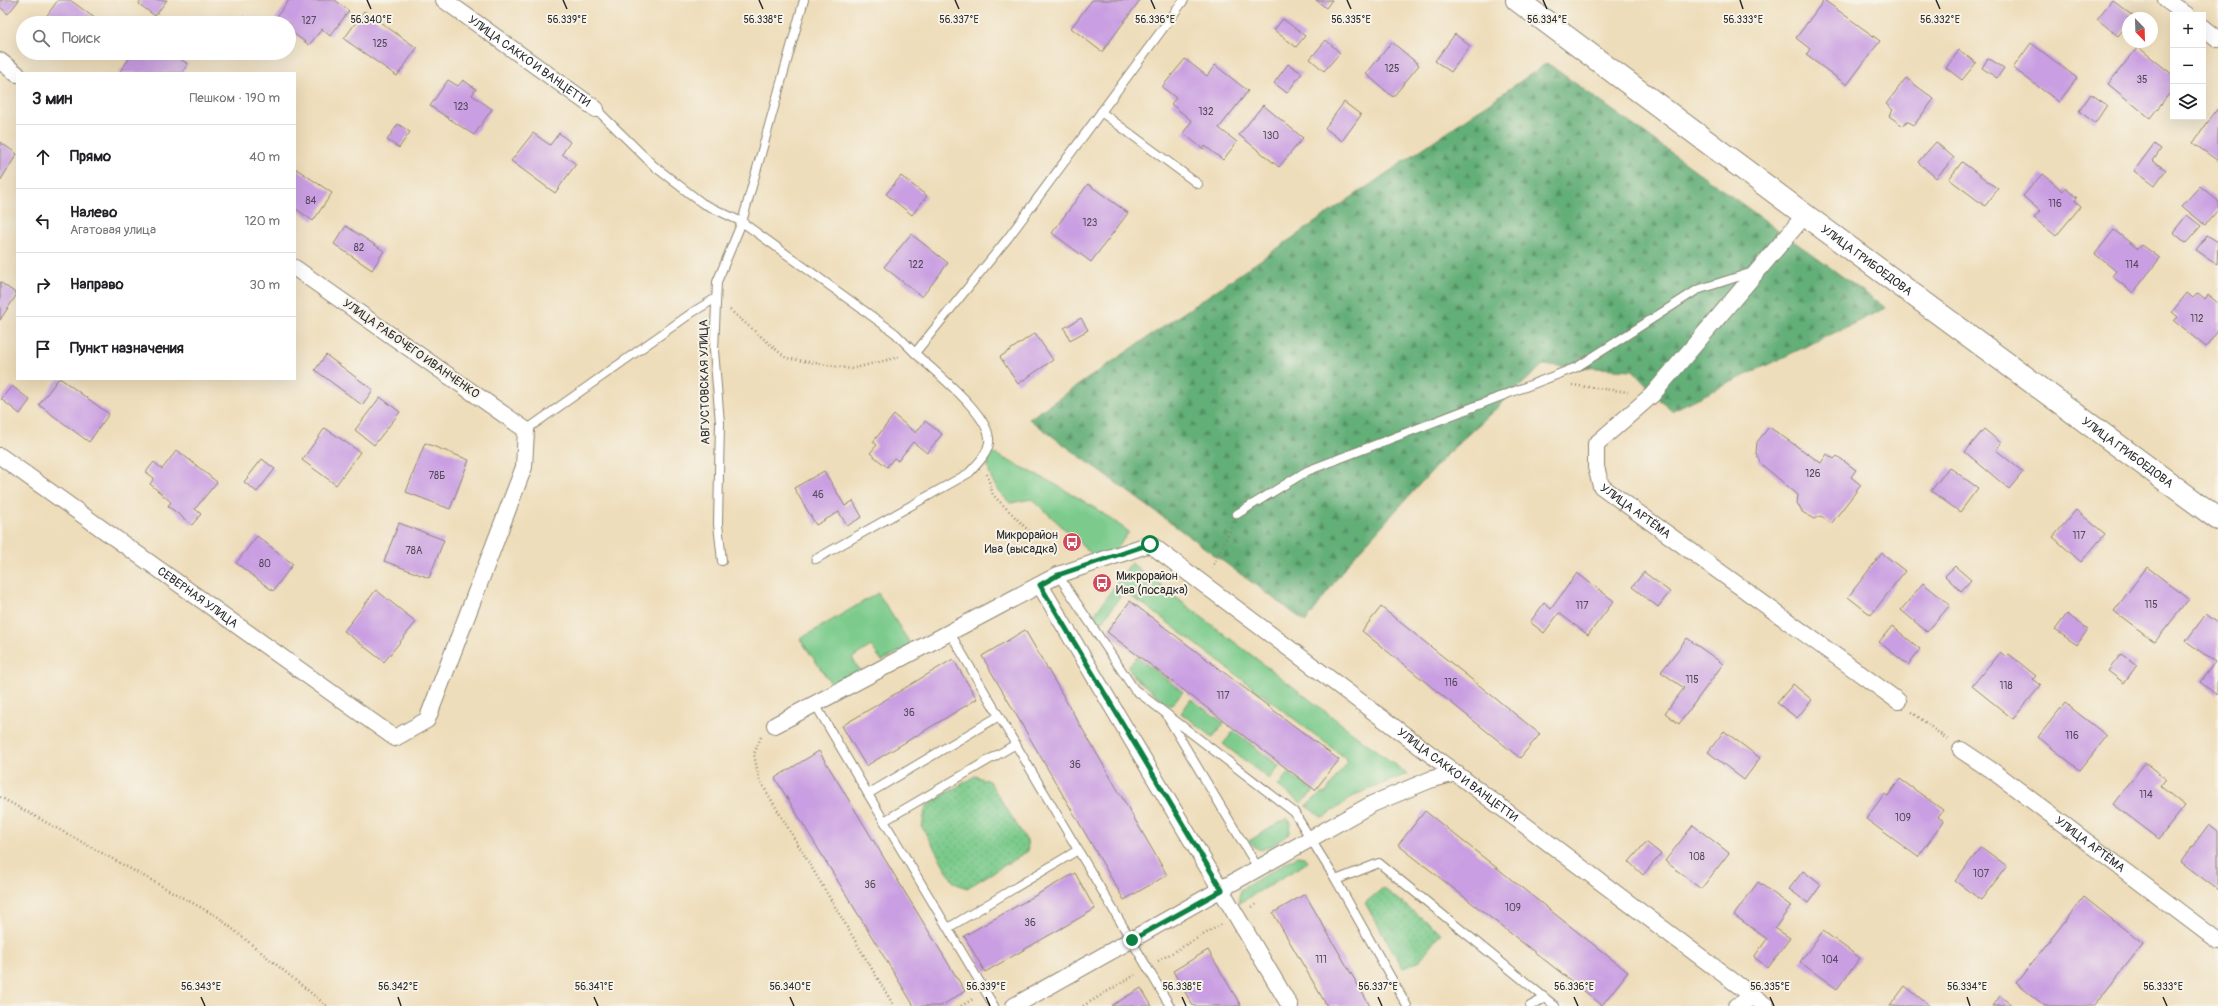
<!DOCTYPE html>
<html lang="ru">
<head>
<meta charset="utf-8">
<style>
  body { margin:0; font-family:Pangolin,sans-serif; background:#f6f6f6; color:#202124 }
  .controls { position:absolute; right:12px; top:12px; display:grid; overflow:hidden; border-radius:0px; box-shadow:0 4px 16px #0002 }
  .controls button { width:36px; height:36px; display:grid; place-items:center; padding:0; border:0; border-bottom:1px solid #e0e0e0; background:#fff; color:#202124; font:20px sans-serif }
  .compass { position:absolute; left:2122px; top:12px; width:36px; height:36px; border-radius:50%; background:#fff; box-shadow:0 4px 16px #0002; rotate:157deg }
  .stop { position:absolute; width:12px; height:12px; margin:-9px; border:3px solid #0b8043; border-radius:50%; background:#fff }
  .stop.end { background:#0b8043; border-color:#fff; box-shadow:0 1px 4px #0008 }
  .list { margin:0; padding:0; list-style:none }
  h2 { display:flex; justify-content:space-between; align-items:center; height:52px; margin:0; padding:0 16px; font-size:17px }
  h2 small { font-size:13px; font-weight:400; color:#757577 }
  .list li { display:grid; grid-template-columns:26px 1fr auto; gap:12px; align-items:center; box-sizing:border-box; height:64px; padding:0 16px; border-top:1px solid #e0e0e0 }
  .list b { display:block; font-size:15px; white-space:nowrap }
  .list p { margin:0; font-size:13px; white-space:nowrap; color:#757577 }
  .list em { font-size:13px; font-style:normal; color:#757577 }
  .icon { flex:none; width:22px; height:22px; fill:none; stroke:currentColor; stroke-width:2; stroke-linecap:round; stroke-linejoin:round }
  .map { position:relative; flex:none; width:2218px; height:1006px; overflow:hidden }
  .search { position:absolute; background:#fff; box-shadow:0 4px 16px #0002; left:16px; top:16px; width:280px; height:44px; display:flex; align-items:center; gap:10px; box-sizing:border-box; padding:0 14px; border-radius:22px; color:#757577; font-size:15px }
  .panel { position:absolute; background:#fff; box-shadow:0 4px 16px #0002; left:16px; top:72px; width:280px; height:308px; border-radius:0px }
  .map>svg:first-child { display:block }
  .grass { fill:#7bcb8c; stroke:#537b5c }
  .forest { fill:url(#forest-firs); stroke:#486d52 }
  .park { fill:url(#park-dots); stroke:#537b5c }
  .building { fill:#c99ee2 }
  .lines { fill:none; stroke-linecap:round; stroke-linejoin:round }
  .lane-casing { stroke:#8c8472; stroke-width:10 }
  .street-casing { stroke:#8c8472; stroke-width:18 }
  .secondary-casing { stroke:#8c8472; stroke-width:24 }
  .path { stroke:#8c8472; stroke-width:2.5; stroke-dasharray:1 3; stroke-linecap:butt }
  .lane { stroke:#fff; stroke-width:8 }
  .street { stroke:#fff; stroke-width:16 }
  .secondary { stroke:#fff; stroke-width:22 }
  .route { stroke:#0b8043; stroke-width:5 }
  .ticks { fill:none; stroke:#2b2b2b; stroke-width:1.5 }
  .labels { text-anchor:middle; dominant-baseline:central; stroke-width:4; stroke-linejoin:round; paint-order:stroke }
  .number-label { font-size:10px; fill:#524859 }
  .street-label { font-size:12px; fill:#2b2b2b; stroke:#f7f3e8 }
  .poi-label { font-size:12px; fill:#2b2b2b; stroke:#f7f3e8; text-anchor:end }
  .ticks-label { font-size:10px; text-anchor:middle; fill:#2b2b2b; stroke:#f7f3e8; stroke-width:4; stroke-linejoin:round; paint-order:stroke }
</style>
</head>
<body>
<div class="map">
<svg width="2218" height="1006" viewBox="0 0 2218 1006">
  <defs>
    <pattern id="forest-firs" width="22" height="20" patternUnits="userSpaceOnUse"><rect width="22" height="20" fill="#64af78"/><path d="M5 1l3.5 6h-7zM16 11l3.5 6h-7z" fill="#538f63"/></pattern>
    <pattern id="park-dots" width="8" height="8" patternUnits="userSpaceOnUse"><rect width="8" height="8" fill="#7bcb8c"/><path d="M2 2h.1M6 6h.1" fill="none" stroke="#6aae79" stroke-width="1.8" stroke-linecap="round"/></pattern>
  </defs>
  <rect width="100%" height="100%" fill="#f7f3e8"/>
  <filter id="ink" filterUnits="userSpaceOnUse"><feTurbulence type="fractalNoise" baseFrequency=".025" numOctaves="2"/><feDisplacementMap in="SourceGraphic" scale="8" xChannelSelector="R" yChannelSelector="G"/><feConvolveMatrix kernelMatrix="1 2 1 2 8 2 1 2 1" color-interpolation-filters="sRGB"/></filter>
  <filter id="wash" filterUnits="userSpaceOnUse"><feTurbulence type="fractalNoise" baseFrequency=".012" numOctaves="4" result="noise"/><feDisplacementMap in="SourceGraphic" scale="16" xChannelSelector="R" yChannelSelector="G"/><feGaussianBlur stdDeviation="0.9" result="paint"/><feColorMatrix in="noise" values="0 0 0 0 0 0 0 0 0 0 0 0 0 0 0 0 0 1.4 0 .05"/><feComposite in="paint" operator="in"/></filter>
  <g filter="url(#wash)">
    <rect width="100%" height="100%" fill="#eeddba"/>
    <!-- grass -->
    <g class="grass">
      <path d="M992,453C1040,475 1087,500 1129,532L1115,550L1094,556L1032,499L1010,503C998,492 980,469 992,453Z"/>
      <path d="M1131,563L1407,774L1357,794L1323,818L1306,806L1321,794L1326,793L1348,760L1146,606L1123,592L1096,631L1090,621Z"/>
      <path d="M878,593L911,645L882,661L871,646L852,658L862,674L835,689L800,639Z"/>
      <path d="M1137,657L1183,692L1170,706L1133,676L1128,666Z"/>
      <path d="M1191,699L1224,723L1213,737L1181,713Z"/>
      <path d="M1234,731L1279,766L1269,779L1223,744Z"/>
      <path d="M1288,773L1314,791L1301,803L1278,786Z"/>
      <path d="M1287,818L1291,823L1290,833L1273,845L1261,850L1256,848L1249,841Z"/>
      <path d="M1297,856L1304,857L1308,862L1238,904L1240,890Z"/>
    </g>
    <!-- forest -->
    <path class="forest" d="M1547,63L1886,308L1671,411L1633,370L1543,365L1449,452L1348,563L1306,622L1029,419Z"/>
    <!-- park -->
    <g class="park">
      <path d="M975,776L989,781L1027,841L1028,851L967,888L954,883L922,827L926,806Z"/>
      <path d="M1383,888L1441,933L1418,962L1403,968L1365,903Z"/>
    </g>
    <g id="blocks">
      <!-- building -->
      <g class="building">
        <path d="M0,0H19L8,14L0,7Z"/>
        <path d="M58,0H70L96,19L93,23H45L43,21Z"/>
        <path d="M142,0H167L155,16L139,4Z"/>
        <path d="M289,0H335L349,11L330,36L322,29L309,45L289,30V23H280L275,19Z"/>
        <path d="M1092,0H1140L1102,52L1071,28Z"/>
        <path d="M1316,0H1332L1326,8Z"/>
        <path d="M1824,0L1880,41L1847,85L1806,55L1810,49L1796,38Z"/>
        <path d="M2112,0L2134,17L2128,18V24L2118,36L2097,19Z"/>
        <path d="M364,11L417,48L397,76L344,39Z"/>
        <path d="M243,16L251,23H237Z"/>
        <path d="M1283,19L1305,36L1296,47L1274,30Z"/>
        <path d="M1455,34L1470,46L1451,72L1435,61Z"/>
        <path d="M1326,40L1340,53L1324,71L1310,59Z"/>
        <path d="M1392,42L1419,65L1393,97L1366,74Z"/>
        <path d="M2031,43L2077,78L2059,102L2013,68Z"/>
        <path d="M2138,47L2173,75V89L2150,118L2108,84Z"/>
        <path d="M1959,50L1976,63L1962,80L1946,68Z"/>
        <path d="M133,53H171L188,64L182,73H119Z"/>
        <path d="M1988,58L2004,68L1997,78L1982,68Z"/>
        <path d="M1185,59L1207,76L1215,65L1248,91L1219,128L1237,142L1223,160L1205,146L1203,149L1183,133L1192,121L1171,104L1176,98L1162,87Z"/>
        <path d="M1288,64L1302,73L1287,93L1274,83Z"/>
        <path d="M1906,78L1934,99L1914,125L1907,121L1903,126L1889,116L1893,110L1886,104Z"/>
        <path d="M448,80L458,86L463,80L476,89L472,95L492,109L474,135L430,106Z"/>
        <path d="M2091,94L2107,105L2095,123L2079,111Z"/>
        <path d="M1344,102L1361,115L1342,141L1325,128Z"/>
        <path d="M1263,105L1303,138L1279,167L1239,135Z"/>
        <path d="M2218,108V161L2193,143Z"/>
        <path d="M398,124L410,132L399,148L387,140Z"/>
        <path d="M533,133L550,145L559,133L570,142L562,154L576,164L555,193L511,161Z"/>
        <path d="M0,142L17,154L0,181Z"/>
        <path d="M1936,142L1954,158L1936,178L1918,162Z"/>
        <path d="M2154,144L2161,149L2153,161L2166,170L2154,186L2134,171Z"/>
        <path d="M1962,162L1998,189L1985,206L1949,179Z"/>
        <path d="M295,168L332,193L313,221L295,208Z"/>
        <path d="M2042,174L2063,191L2065,188L2077,198L2075,201L2081,206L2056,236L2034,218L2040,211L2023,196Z"/>
        <path d="M901,176L927,196L912,215L886,194Z"/>
        <path d="M1088,184L1128,213L1091,262L1052,233Z"/>
        <path d="M2200,186L2218,201V210L2205,225L2182,206Z"/>
        <path d="M2187,215L2201,226L2186,243L2173,232Z"/>
        <path d="M346,226L384,251L372,270L334,244Z"/>
        <path d="M2114,230L2138,249L2142,245L2160,258L2133,293L2112,276L2116,271L2095,254Z"/>
        <path d="M911,234L948,263L922,297L884,267Z"/>
        <path d="M2207,235L2218,242L2217,264L2196,250Z"/>
        <path d="M0,282L17,294L0,320Z"/>
        <path d="M2187,293L2193,298L2198,293L2205,299L2208,295L2218,303V331L2206,347L2174,321L2178,317L2172,312Z"/>
        <path d="M1081,318L1088,330L1070,340L1064,328Z"/>
        <path d="M1035,333L1053,360L1018,384L1000,357Z"/>
        <path d="M326,355L373,390L362,405L315,370Z"/>
        <path d="M58,379H61L109,414L89,442L39,405Z"/>
        <path d="M12,386L30,400L20,414L1,399Z"/>
        <path d="M380,397L400,412L374,445L355,430Z"/>
        <path d="M894,415L916,433L925,421L942,434L927,453L913,442L898,461L894,458L887,467L870,453L877,445L873,442Z"/>
        <path d="M1769,427L1821,463L1827,454L1834,459L1837,456L1856,470L1851,477L1861,485L1831,524L1821,516L1815,519L1802,512L1797,503L1798,495L1760,463L1756,453L1757,442Z"/>
        <path d="M325,428L360,452L336,485L302,460Z"/>
        <path d="M1984,429L2001,443L1996,450L2023,472L2009,489L1965,452Z"/>
        <path d="M425,443L469,460L450,509L406,492Z"/>
        <path d="M177,450L217,482L195,509L201,514L192,525L168,506L171,502L150,484L154,478L146,472L154,462L162,469Z"/>
        <path d="M262,459L275,469L257,492L244,482Z"/>
        <path d="M1949,467L1978,488L1960,512L1931,491Z"/>
        <path d="M824,471L845,506L853,501L862,517L847,526L839,512L816,525L794,488Z"/>
        <path d="M2076,510L2105,534L2081,562L2053,537Z"/>
        <path d="M399,523L444,540L429,578L384,561Z"/>
        <path d="M257,536L293,564L273,591L236,563Z"/>
        <path d="M1882,553L1905,571L1871,615L1848,597Z"/>
        <path d="M1955,566L1971,580L1961,591L1945,576Z"/>
        <path d="M2147,567L2189,599L2155,642L2114,611Z"/>
        <path d="M1644,572L1670,592L1658,607L1632,587Z"/>
        <path d="M1577,573L1614,601L1588,635L1559,613L1544,633L1530,622L1544,603L1551,609Z"/>
        <path d="M1923,583L1950,605L1927,632L1901,610Z"/>
        <path d="M376,590L416,622L384,662L344,631Z"/>
        <path d="M1130,601L1339,760L1315,790L1107,632Z"/>
        <path d="M1381,607L1540,734L1520,758L1362,631Z"/>
        <path d="M2067,614L2088,629L2077,645L2055,630Z"/>
        <path d="M2206,614L2218,623L2217,695L2200,682L2215,662L2186,641Z"/>
        <path d="M1892,626L1920,649L1908,665L1879,642Z"/>
        <path d="M1025,630L1167,875L1124,900L982,656Z"/>
        <path d="M1687,638L1723,664L1679,724L1665,713L1684,688L1661,672Z"/>
        <path d="M2000,652L2006,657L2009,654L2036,676L2033,679L2041,685L2013,719L1972,686Z"/>
        <path d="M2121,654L2137,665L2124,683L2108,671Z"/>
        <path d="M953,659L977,699L866,766L842,726Z"/>
        <path d="M1793,684L1812,700L1797,718L1777,703Z"/>
        <path d="M2065,703L2107,736L2080,770L2038,737Z"/>
        <path d="M1724,731L1760,758L1744,780L1708,752Z"/>
        <path d="M819,751L965,991L941,1006H914L775,778Z"/>
        <path d="M2145,763L2166,779L2160,786L2185,806L2159,839L2113,804Z"/>
        <path d="M1900,779L1943,810L1938,817L1944,821L1918,857L1866,819L1884,794L1888,796Z"/>
        <path d="M1425,811L1628,972L1602,1005L1398,845Z"/>
        <path d="M2209,824L2218,831V890L2181,862Z"/>
        <path d="M1693,825L1729,853L1701,889L1665,861Z"/>
        <path d="M1646,842L1661,854L1643,875L1629,862Z"/>
        <path d="M1981,847L2007,866L1981,900L1955,881Z"/>
        <path d="M1803,871L1821,885L1808,903L1789,889Z"/>
        <path d="M1075,873L1095,909L985,972L964,936Z"/>
        <path d="M1758,882L1791,906L1775,928L1790,938L1768,968L1754,957L1767,939L1734,915Z"/>
        <path d="M1305,894L1370,1006H1327L1273,913Z"/>
        <path d="M2084,897L2143,944L2094,1006H2045L2016,983Z"/>
        <path d="M1823,931L1860,958L1837,989L1800,962Z"/>
        <path d="M1208,950L1241,1006H1193L1173,971Z"/>
        <path d="M1905,986L1930,1006H1890Z"/>
        <path d="M1141,988L1152,1006H1111Z"/>
        <path d="M2000,996L2013,1006H1993Z"/>
      </g>
    </g>
  </g>
  <g filter="url(#ink)">
    <use href="#blocks" fill-opacity="0" stroke="#8c8472" stroke-width="1"/>
    <g class="lines">
      <!-- lane casing -->
      <g class="lane-casing">
        <g id="lane">
          <path d="M596,109L654,166L702,203L742,222L895,333L915,353"/>
          <path d="M1101,112L1198,184"/>
          <path d="M526,430L693,312L716,298"/>
          <path d="M1237,514L1307,471L1577,367L1697,290L1753,272"/>
          <path d="M816,559L969,473C977,464 987,455 989,443C993,416 933,371 915,353L1008,238L1184,0"/>
          <path d="M722,561L718,524L720,423L714,350L717,282L742,222L804,0"/>
          <path d="M1058,575L1134,689L1294,812L1336,880L1379,863L1555,1006"/>
          <path d="M950,633L1170,1006"/>
          <path d="M815,704L868,794"/>
          <path d="M1168,718L1258,868"/>
          <path d="M884,821L1016,744"/>
          <path d="M1336,880L1407,1006"/>
          <path d="M948,928L1078,850"/>
          <path d="M994,1006L868,794L999,716"/>
          <path d="M1530,1006L1545,998"/>
        </g>
      </g>
      <!-- street casing -->
      <g class="street-casing">
        <g id="street">
          <path id="s1" d="M444,0L596,109"/>
          <path d="M2166,0L2187,15"/>
          <path d="M2203,27L2218,39"/>
          <path d="M0,61L17,74"/>
          <path id="s2" d="M1805,215L1652,395L1596,444V467L1601,486L1898,701"/>
          <path id="s3" d="M0,456L395,738L427,720L524,467L526,430L295,268"/>
          <path d="M1040,585L1290,1006"/>
          <path id="s4" d="M775,725L1058,575L1150,544L1766,1006"/>
          <path id="s5" d="M1961,750L1997,774L2218,941"/>
          <path d="M1014,1006L1372,804L1432,779L1456,773"/>
          <path d="M1737,1006L1753,997"/>
        </g>
      </g>
      <!-- secondary casing -->
      <g class="secondary-casing">
        <g id="secondary">
          <path id="s6" d="M1517,0L1805,215L2218,519"/>
        </g>
      </g>
      <!-- path -->
      <g class="path">
        <path d="M730,310L786,358L851,369L899,357"/>
        <path d="M1572,385L1628,392"/>
        <path d="M987,474L993,495L1036,538"/>
        <path d="M1212,568L1232,526"/>
        <path d="M1912,712L1948,740"/>
        <path d="M761,737L754,754L759,779L894,1006"/>
        <path d="M0,797L218,917L327,1006"/>
        <path d="M1252,907L1258,903"/>
        <path d="M1158,961L1222,924"/>
        <path d="M961,1006L973,999"/>
        <path d="M1083,1006L1135,975"/>
      </g>
      <!-- lane -->
      <use href="#lane" class="lane"/>
      <!-- street -->
      <use href="#street" class="street"/>
      <!-- secondary -->
      <use href="#secondary" class="secondary"/>
    </g>
  </g>
  <g class="lines" filter="url(#ink)">
    <!-- route -->
    <path class="route" d="M1132,940L1222,890L1040,585L1058,575L1150,544"/>
  </g>
  <!-- ticks -->
  <path class="ticks" d="M367,0L371,9M563,0L567,9M759,0L763,9M955,0L959,9M1151,0L1155,9M1347,0L1351,9M1543,0L1547,9M1740,0L1743,9M1936,0L1940,9M201,997L205,1006M398,997L401,1006M594,997L598,1006M790,997L794,1006M986,997L990,1006M1182,997L1186,1006M1378,997L1382,1006M1574,997L1578,1006M1770,997L1774,1006M1967,997L1970,1006M2163,997L2167,1006"/>
  <!-- icons -->
  <defs>
    <g id="bus-disc" transform="scale(1)"><circle r="9.5" fill="#d1495b" stroke="#f7f3e8"/><path d="M-5-6H5V4H4V6H2V4H-2V6H-4V4H-5ZM-3.5-4V0h7V-4ZM-3.5 1.2v1.5H-2V1.2ZM2 1.2v1.5H3.5V1.2Z" fill="#fff"/></g>
  </defs>
  <g fill-rule="evenodd">
    <use href="#bus-disc" x="1072" y="542"/>
    <use href="#bus-disc" x="1102" y="583"/>
  </g>
  <g class="labels">
    <!-- number labels -->
    <g class="number-label">
      <text x="309" y="21">127</text>
      <text x="380" y="44">125</text>
      <text x="1392" y="69">125</text>
      <text x="2142" y="80">35</text>
      <text x="461" y="107">123</text>
      <text x="1206" y="112">132</text>
      <text x="1271" y="136">130</text>
      <text x="311" y="201">84</text>
      <text x="2055" y="204">116</text>
      <text x="1090" y="223">123</text>
      <text x="359" y="248">82</text>
      <text x="916" y="265">122</text>
      <text x="2132" y="265">114</text>
      <text x="2197" y="319">112</text>
      <text x="1813" y="474">126</text>
      <text x="437" y="476">78Б</text>
      <text x="818" y="495">46</text>
      <text x="2079" y="536">117</text>
      <text x="414" y="551">78А</text>
      <text x="265" y="564">80</text>
      <text x="2151" y="605">115</text>
      <text x="1582" y="606">117</text>
      <text x="1692" y="680">115</text>
      <text x="1451" y="683">116</text>
      <text x="2006" y="686">118</text>
      <text x="1223" y="696">117</text>
      <text x="909" y="713">36</text>
      <text x="2072" y="736">116</text>
      <text x="1075" y="765">36</text>
      <text x="2146" y="795">114</text>
      <text x="1903" y="818">109</text>
      <text x="1697" y="857">108</text>
      <text x="1981" y="874">107</text>
      <text x="870" y="885">36</text>
      <text x="1513" y="908">109</text>
      <text x="1030" y="923">36</text>
      <text x="1321" y="960">111</text>
      <text x="1830" y="960">104</text>
    </g>
    <!-- street labels -->
    <g class="street-label">
      <text stroke="none"><textPath href="#s1" startOffset="105">УЛИЦА САККО И ВАНЦЕТТИ</textPath></text>
      <text stroke="none"><textPath href="#s6" startOffset="436">УЛИЦА ГРИБОЕДОВА</textPath></text>
      <text transform="translate(411 349) rotate(35)">УЛИЦА РАБОЧЕГО ИВАНЧЕНКО</text>
      <text transform="translate(705 382) rotate(-91)">АВГУСТОВСКАЯ УЛИЦА</text>
      <text stroke="none"><textPath href="#s6" startOffset="760">УЛИЦА ГРИБОЕДОВА</textPath></text>
      <text stroke="none"><textPath href="#s2" startOffset="396">УЛИЦА АРТЁМА</textPath></text>
      <text stroke="none"><textPath href="#s3" startOffset="243">СЕВЕРНАЯ УЛИЦА</textPath></text>
      <text stroke="none"><textPath href="#s4" startOffset="802">УЛИЦА САККО И ВАНЦЕТТИ</textPath></text>
      <text stroke="none"><textPath href="#s5" startOffset="160">УЛИЦА АРТЁМА</textPath></text>
    </g>
    <!-- poi labels -->
    <g class="poi-label">
      <text x="1058" y="535">Микрорайон<tspan x="1058" dy="14">Ива (высадка)</tspan></text>
      <text x="1116" y="576" text-anchor="start">Микрорайон<tspan x="1116" dy="14">Ива (посадка)</tspan></text>
    </g>
  </g>
  <g class="ticks-label">
    <text x="371" y="23">56.340°E</text>
    <text x="567" y="23">56.339°E</text>
    <text x="763" y="23">56.338°E</text>
    <text x="959" y="23">56.337°E</text>
    <text x="1155" y="23">56.336°E</text>
    <text x="1351" y="23">56.335°E</text>
    <text x="1547" y="23">56.334°E</text>
    <text x="1743" y="23">56.333°E</text>
    <text x="1940" y="23">56.332°E</text>
    <text x="201" y="990">56.343°E</text>
    <text x="398" y="990">56.342°E</text>
    <text x="594" y="990">56.341°E</text>
    <text x="790" y="990">56.340°E</text>
    <text x="986" y="990">56.339°E</text>
    <text x="1182" y="990">56.338°E</text>
    <text x="1378" y="990">56.337°E</text>
    <text x="1574" y="990">56.336°E</text>
    <text x="1770" y="990">56.335°E</text>
    <text x="1967" y="990">56.334°E</text>
    <text x="2163" y="990">56.333°E</text>
  </g>
</svg>
<div class="controls">
<button>+</button>
<button>−</button>
<button><svg class="icon" aria-label="layers" viewBox="0 0 24 24"><path d="M12 4l9 5-9 5-9-5zM3 14l9 5 9-5"/></svg></button>
</div>
<svg class="compass" viewBox="-18 -18 36 36"><path d="M0-13l5 13h-10z" fill="#e53935"/><path d="M0 13l5-13h-10z" fill="#757577"/></svg>
<div class="stop" style="left:1150px;top:544px"></div>
<div class="stop end" style="left:1132px;top:940px"></div>
<div class="search"><svg class="icon" aria-label="search" viewBox="0 0 24 24"><circle cx="10" cy="10" r="6"/><path d="M15 15l6 6"/></svg>Поиск</div>
<section class="panel">
<h2>3 мин<small>Пешком · 190 m</small></h2>
<ul class="list">
<li><svg class="icon" aria-label="ahead" viewBox="0 0 24 24"><path d="M12 20V5M6 11l6-6 6 6"/></svg><div><b>Прямо</b></div><em>40 m</em></li>
<li><svg class="icon" aria-label="left" viewBox="0 0 24 24"><path d="M17 20v-9H6M10 6l-5 5 5 5"/></svg><div><b>Налево</b><p>Агатовая улица</p></div><em>120 m</em></li>
<li><svg class="icon" aria-label="right" viewBox="0 0 24 24"><path d="M7 20v-9h11M14 6l5 5-5 5"/></svg><div><b>Направо</b></div><em>30 m</em></li>
<li><svg class="icon" aria-label="arrive" viewBox="0 0 24 24"><path d="M6 21V4h12l-3 4 3 4H6"/></svg><div><b>Пункт назначения</b></div></li>
</ul>
</section>
</div>
</body>
</html>
